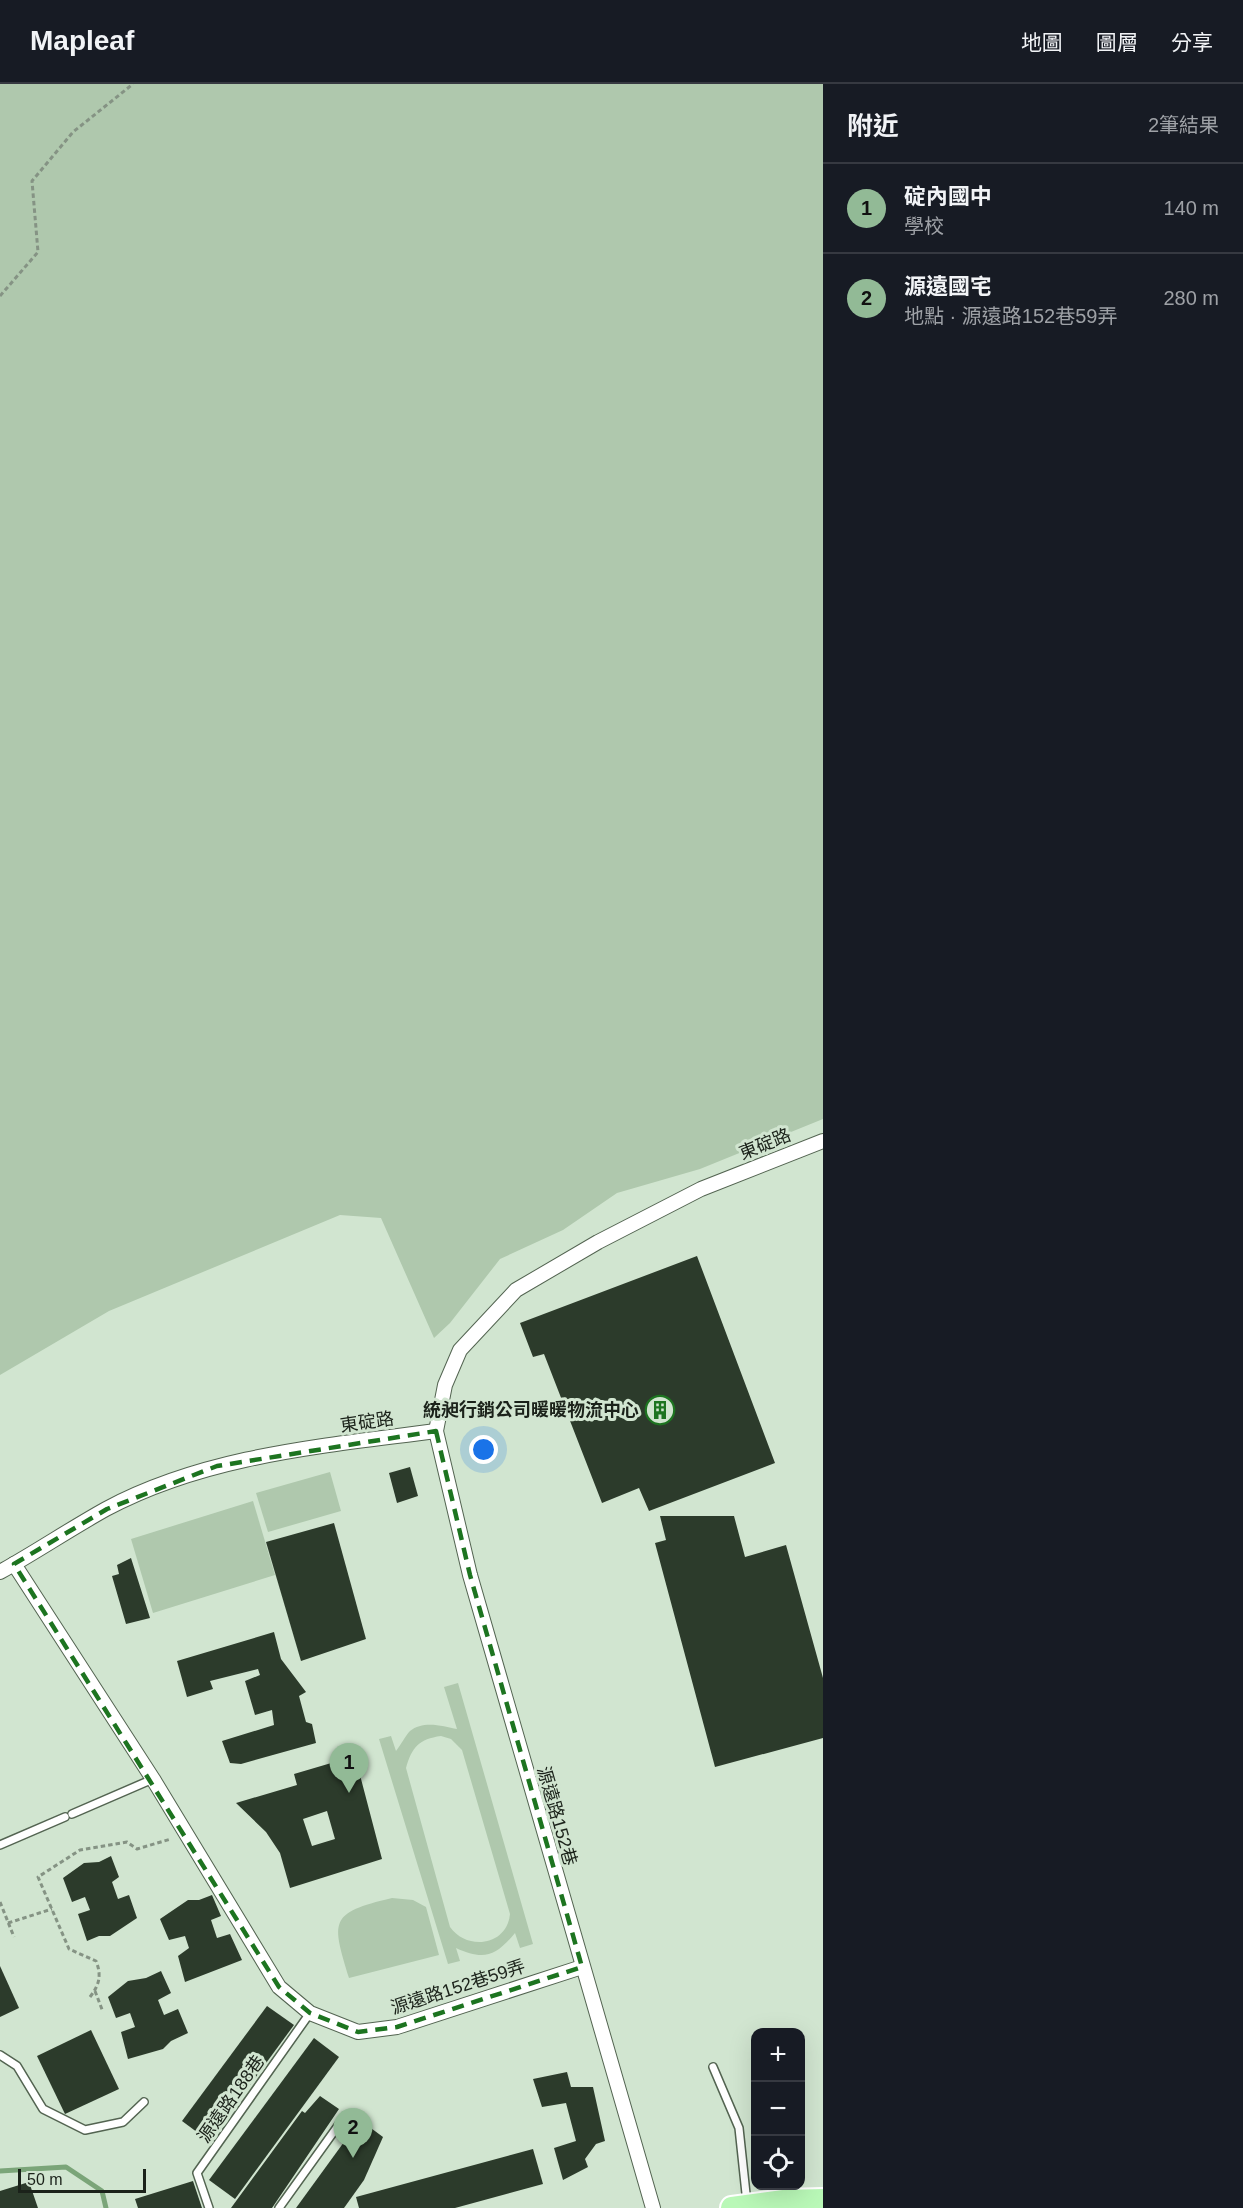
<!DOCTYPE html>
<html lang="zh-TW">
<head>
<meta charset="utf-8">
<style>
  body { margin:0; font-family:Helvetica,"Noto Sans TC",sans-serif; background:#20242c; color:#f1f3f6 }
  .controls { position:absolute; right:18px; bottom:18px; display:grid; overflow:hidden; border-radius:12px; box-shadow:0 6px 24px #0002 }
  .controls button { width:54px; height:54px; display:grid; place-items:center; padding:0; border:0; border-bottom:2px solid #363941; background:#171b24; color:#f1f3f6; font:30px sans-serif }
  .scale { position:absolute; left:18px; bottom:15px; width:128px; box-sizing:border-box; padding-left:6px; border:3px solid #1b221a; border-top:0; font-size:16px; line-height:21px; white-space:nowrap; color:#1b221a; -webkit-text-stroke:4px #d1e5d0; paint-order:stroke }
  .you { position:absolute; left:484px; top:1366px; width:21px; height:21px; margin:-15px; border:4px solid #fff; border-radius:50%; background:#1a73e8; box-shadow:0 0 0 9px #1a73e833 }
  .badge { display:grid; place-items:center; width:39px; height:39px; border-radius:50%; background:#92ba96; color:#111; font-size:20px; font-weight:700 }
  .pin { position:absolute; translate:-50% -50px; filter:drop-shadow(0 2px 3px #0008) }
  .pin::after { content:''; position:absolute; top:32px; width:21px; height:18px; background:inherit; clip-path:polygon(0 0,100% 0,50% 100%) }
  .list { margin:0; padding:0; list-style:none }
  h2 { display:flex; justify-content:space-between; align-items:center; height:78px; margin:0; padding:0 24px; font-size:26px }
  h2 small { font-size:20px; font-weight:400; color:#9ea1a6 }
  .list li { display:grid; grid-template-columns:39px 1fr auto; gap:18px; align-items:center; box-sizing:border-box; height:90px; padding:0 24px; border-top:2px solid #363941 }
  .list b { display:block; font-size:22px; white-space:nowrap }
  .list p { margin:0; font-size:20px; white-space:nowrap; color:#9ea1a6 }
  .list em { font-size:20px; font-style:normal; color:#9ea1a6 }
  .icon { flex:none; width:33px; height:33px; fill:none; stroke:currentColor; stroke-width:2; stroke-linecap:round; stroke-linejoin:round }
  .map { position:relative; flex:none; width:823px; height:2124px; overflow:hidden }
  header { display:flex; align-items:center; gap:36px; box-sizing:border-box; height:84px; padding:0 30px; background:#171b24; border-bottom:2px solid #363941 }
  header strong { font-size:28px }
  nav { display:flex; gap:33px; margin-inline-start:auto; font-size:21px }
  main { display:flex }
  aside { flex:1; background:#171b24 }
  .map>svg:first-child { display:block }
  .green { fill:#afc8ad; fill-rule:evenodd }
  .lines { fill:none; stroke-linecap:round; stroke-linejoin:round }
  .stream { stroke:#7ba579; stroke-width:5 }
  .building { fill:#2c3b2b; fill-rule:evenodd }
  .service-casing { stroke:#536451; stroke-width:10 }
  .minor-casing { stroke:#536451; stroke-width:16 }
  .primary-casing { stroke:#fff; stroke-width:26 }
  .path { stroke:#859384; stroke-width:3; stroke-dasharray:4.5 3; stroke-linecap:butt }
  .service { stroke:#fff; stroke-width:7 }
  .minor { stroke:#fff; stroke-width:14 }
  .primary { stroke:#b9f8b7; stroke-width:22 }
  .marked { fill:none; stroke:#1d7420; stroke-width:4.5; stroke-dasharray:12 8; stroke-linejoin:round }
  .labels { text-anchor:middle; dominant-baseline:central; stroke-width:6; stroke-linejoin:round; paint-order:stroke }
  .street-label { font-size:18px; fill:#1b221a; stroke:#d1e5d0 }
  .poi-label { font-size:18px; font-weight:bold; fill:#1b221a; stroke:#d1e5d0; text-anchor:end }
</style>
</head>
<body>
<header>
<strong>Mapleaf</strong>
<nav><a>地圖</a><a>圖層</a><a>分享</a></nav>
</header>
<main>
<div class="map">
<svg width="823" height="2124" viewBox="0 0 823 2124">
  <rect width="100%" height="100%" fill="#d1e5d0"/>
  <!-- green -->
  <g class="green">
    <path d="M0,0H823V1035L700,1085L617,1109L563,1146L500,1175L450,1239L434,1254L381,1134L340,1131L109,1227L0,1291Z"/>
    <path d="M330,1388L341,1427L268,1448L256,1409Z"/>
    <path d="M253,1417L275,1491L153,1529L131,1455Z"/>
    <path d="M458,1599L533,1860L520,1864L515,1849C496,1872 484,1877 456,1864L460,1877L448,1880L379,1655L391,1652L396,1667C401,1661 405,1652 410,1647C423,1636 443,1642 457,1645L444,1603ZM441,1652L451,1655L462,1666L510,1830C507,1862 467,1867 450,1843L406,1684C412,1663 419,1655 441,1652Z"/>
    <path d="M392,1814L413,1816L426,1823L439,1871L349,1894C332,1837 328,1829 392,1814Z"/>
  </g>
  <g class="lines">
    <!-- stream -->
    <path class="stream" d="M0,2087L66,2083L102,2107L106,2124"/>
  </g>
  <!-- building -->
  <g class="building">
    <path d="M697,1172L775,1379L649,1427L639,1404L602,1419L544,1270L533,1273L520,1239Z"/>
    <path d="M410,1383L418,1412L397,1419L389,1389Z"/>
    <path d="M660,1432H734L745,1473L786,1461L823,1594V1654L715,1683L655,1459L666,1456Z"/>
    <path d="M334,1439L366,1555L301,1577L266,1458Z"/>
    <path d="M131,1474L150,1534L126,1540L112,1492L119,1490L117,1481Z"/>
    <path d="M274,1548L281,1575L306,1608L299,1612L306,1638L312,1640L316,1659L241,1680L230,1679L222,1657L274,1641L272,1626L255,1631L245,1597L260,1591L258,1585L210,1597L213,1605L187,1613L177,1577Z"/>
    <path d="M355,1672L382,1775L290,1804L280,1769L266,1748L236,1719L297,1701L294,1690ZM327,1727L335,1755L312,1762L303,1735Z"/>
    <path d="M111,1772L119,1793L112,1798L118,1815L129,1811L137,1834L110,1852H99L87,1857L78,1830L90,1826L85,1813L72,1818L63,1794L84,1779L99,1778Z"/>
    <path d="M212,1811L221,1832L211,1836L217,1854L230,1850L242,1876L185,1898L178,1872L189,1864L185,1852L169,1856L160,1835L188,1816H199Z"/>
    <path d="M0,1882L19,1924L0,1933Z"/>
    <path d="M161,1887L171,1909L158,1916L164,1931L178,1925L188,1949L171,1957L163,1965L128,1975L121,1948L135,1943L130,1929L116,1934L108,1913L128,1897L146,1894Z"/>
    <path d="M267,1922L294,1941L209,2057L182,2037Z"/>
    <path d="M91,1946L119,2005L65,2030L37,1972Z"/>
    <path d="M314,1954L339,1973L235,2115L209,2096Z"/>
    <path d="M567,1988L571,2003H593L605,2057L596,2060L585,2075L588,2083L563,2096L554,2064L576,2057L566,2019L542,2023L533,1995Z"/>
    <path d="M320,2012L339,2025L272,2124H231L302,2027L305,2029Z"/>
    <path d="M360,2036L383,2053L364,2096L344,2124H296Z"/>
    <path d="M533,2065L543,2100L455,2124H359L356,2113Z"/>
    <path d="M193,2097L202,2124H138L135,2115Z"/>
    <path d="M29,2098L38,2124H0V2107Z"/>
  </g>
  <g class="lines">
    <!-- service casing -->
    <g class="service-casing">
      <g id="service">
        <path d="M72,1730L153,1695"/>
        <path d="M0,1761L65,1733"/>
        <path d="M0,1971L17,1982L43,2025L85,2046L123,2038L144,2018"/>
        <path d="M713,1983L739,2044L747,2119"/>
        <path d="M209,2124L197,2089L310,1929"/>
        <path d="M279,2124L345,2032"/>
      </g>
    </g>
    <!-- minor casing -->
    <g class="minor-casing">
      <g id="minor">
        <path d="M14,1480L153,1695L279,1903L310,1929L358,1948L397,1943L582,1883"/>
        <path d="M0,1488C36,1468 70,1445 106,1425C207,1371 324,1362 436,1347"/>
        <path d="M653,2124L470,1491L436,1347L445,1301L460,1266L516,1206L598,1158L701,1105L823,1057"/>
      </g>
    </g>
    <!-- primary casing -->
    <g class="primary-casing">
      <path id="primary" d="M732,2124L784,2117L823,2116"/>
    </g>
    <!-- path -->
    <g class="path">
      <path d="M0,212L38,168L32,97L73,48L133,0"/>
      <path d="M0,1818L14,1853"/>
      <path d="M8,1839L52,1825"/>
      <path d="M95,1907L103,1928"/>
      <path d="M90,1913C99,1901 102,1892 96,1877L69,1865L38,1793L80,1766L127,1758L137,1765L171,1755"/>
    </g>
    <!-- service -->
    <use href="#service" class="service"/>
    <!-- minor -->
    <use href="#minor" class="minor"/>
    <!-- primary -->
    <use href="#primary" class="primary"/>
  </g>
  <!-- marked area -->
  <path class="marked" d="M436,1347L470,1491L582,1883L397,1943L358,1948L310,1929L279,1903L14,1480L107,1425L217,1382Z"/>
  <!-- icons -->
  <defs>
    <g id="building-ring" transform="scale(1.5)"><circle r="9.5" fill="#d1e5d0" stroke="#1d7420" stroke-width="1.5"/><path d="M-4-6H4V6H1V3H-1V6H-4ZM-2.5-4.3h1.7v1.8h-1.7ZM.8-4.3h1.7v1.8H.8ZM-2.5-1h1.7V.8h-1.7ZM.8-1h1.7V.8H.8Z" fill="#1d7420"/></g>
  </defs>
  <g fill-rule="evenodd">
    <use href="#building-ring" x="660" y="1326"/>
  </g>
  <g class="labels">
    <!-- street labels -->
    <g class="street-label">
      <text transform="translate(765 1060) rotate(-22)">東碇路</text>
      <text transform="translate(367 1338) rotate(-8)">東碇路</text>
      <text transform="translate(557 1732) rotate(74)">源遠路152巷</text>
      <text transform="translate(458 1903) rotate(-18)">源遠路152巷59弄</text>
      <text transform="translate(231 2015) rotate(-55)">源遠路188巷</text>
    </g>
    <!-- poi labels -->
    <g class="poi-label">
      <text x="639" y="1326">統昶行銷公司暖暖物流中心</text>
    </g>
  </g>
</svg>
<div class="controls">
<button>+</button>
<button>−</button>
<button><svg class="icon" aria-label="locate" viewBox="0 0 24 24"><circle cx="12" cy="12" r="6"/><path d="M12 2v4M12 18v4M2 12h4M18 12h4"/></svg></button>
</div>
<div class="scale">50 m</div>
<div class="you"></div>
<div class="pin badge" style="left:349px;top:1709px">1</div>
<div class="pin badge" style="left:353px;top:2074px">2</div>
</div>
<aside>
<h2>附近<small>2筆結果</small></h2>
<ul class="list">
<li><span class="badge">1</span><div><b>碇內國中</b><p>學校</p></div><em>140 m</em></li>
<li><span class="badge">2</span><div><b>源遠國宅</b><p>地點 · 源遠路152巷59弄</p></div><em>280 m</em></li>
</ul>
</aside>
</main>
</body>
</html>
